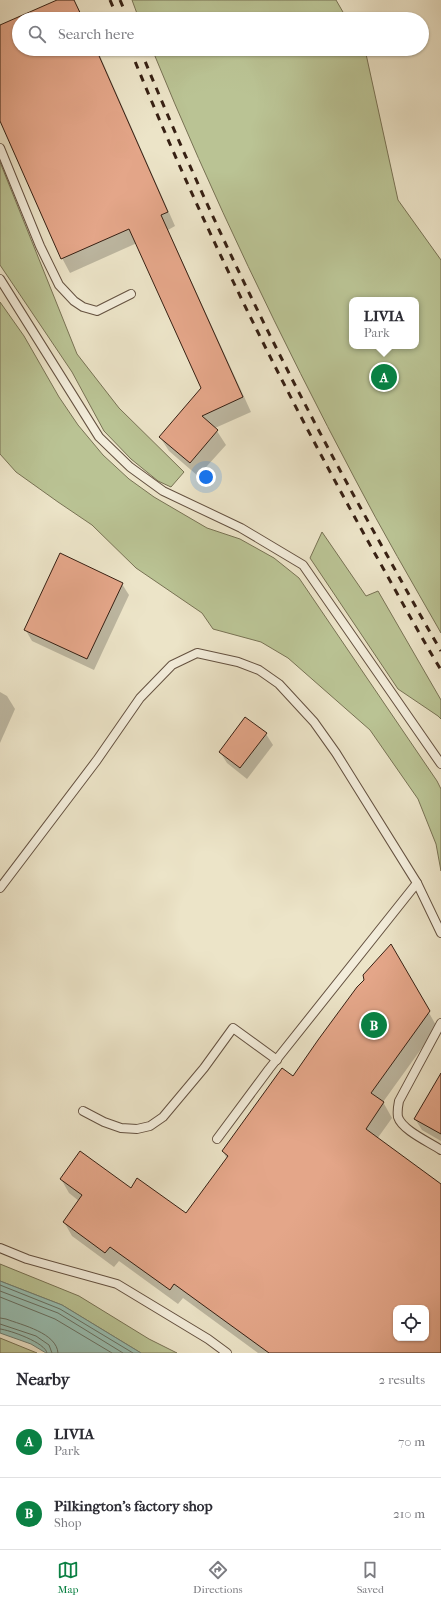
<!DOCTYPE html>
<html lang="en">
<head>
<meta charset="utf-8">
<style>
  body { margin:0; font-family:"IM FELL French Canon",serif; background:#f2f2f3; color:#2b2b33 }
  .controls { position:absolute; right:12px; bottom:12px; display:grid; overflow:hidden; border-radius:8px; box-shadow:0 1px 3px #0004 }
  .controls button { width:36px; height:36px; display:grid; place-items:center; padding:0; border:0; border-bottom:1px solid #e1e1e2; background:#fff; color:#2b2b33; font:20px sans-serif }
  .you { position:absolute; left:206px; top:477px; width:14px; height:14px; margin:-10px; border:3px solid #fff; border-radius:50%; background:#1a73e8; box-shadow:0 0 0 6px #1a73e833 }
  .badge { display:grid; place-items:center; width:26px; height:26px; border-radius:50%; background:#0b8043; color:#fff; font-size:13px; font-weight:700 }
  .pin { position:absolute; translate:-50% -50%; border:2px solid #fff; box-shadow:0 1px 4px #0006 }
  .popup { position:absolute; left:349px; top:297px; width:70px; height:52px; box-sizing:border-box; display:grid; place-content:center; border-radius:8px; background:#fff; filter:drop-shadow(0 1px 3px #0005); font-size:13px; white-space:nowrap; color:#7c7c81 }
  .popup b { font-size:15px; color:#2b2b33 }
  .popup::after { content:''; position:absolute; left:50%; top:100%; margin-left:-8px; border:8px solid transparent; border-top-color:#fff }
  .list { margin:0; padding:0; list-style:none }
  h2 { display:flex; justify-content:space-between; align-items:center; height:52px; margin:0; padding:0 16px; font-size:17px }
  h2 small { font-size:13px; font-weight:400; color:#7c7c81 }
  .list li { display:grid; grid-template-columns:26px 1fr auto; gap:12px; align-items:center; box-sizing:border-box; height:72px; padding:0 16px; border-top:1px solid #e1e1e2 }
  .list b { display:block; font-size:15px; white-space:nowrap }
  .list p { margin:0; font-size:13px; white-space:nowrap; color:#7c7c81 }
  .list em { font-size:13px; font-style:normal; color:#7c7c81 }
  .icon { flex:none; width:22px; height:22px; fill:none; stroke:currentColor; stroke-width:2; stroke-linecap:round; stroke-linejoin:round }
  .map { position:relative; flex:none; width:441px; height:1353px; overflow:hidden }
  .search { position:absolute; background:#fff; box-shadow:0 1px 3px #0004; left:12px; right:12px; top:12px; height:44px; display:flex; align-items:center; gap:10px; box-sizing:border-box; padding:0 14px; border-radius:22px; color:#7c7c81; font-size:15px }
  .sheet { height:196px; background:#fff }
  nav { display:flex; justify-content:space-around; align-items:center; box-sizing:border-box; height:56px; border-top:1px solid #e1e1e2; background:#fff; font-size:11px; color:#7c7c81 }
  nav a { display:grid; justify-items:center; gap:2px }
  nav .on { color:#0b8043 }
  .map>svg:first-child { display:block }
  .green { fill:#bac394; stroke:#787254; fill-rule:evenodd }
  .water { fill:#99bfb2; stroke:#727f72 }
  .shadow { fill:#0003; fill-rule:evenodd }
  .lines { fill:none; stroke-linecap:round; stroke-linejoin:round }
  .shore { stroke:#687062; stroke-width:1 }
  .building { fill:#e4a689; stroke:#372013; fill-rule:evenodd }
  .service-casing { stroke:#645140; stroke-width:10 }
  .service { stroke:#f3eddb; stroke-width:8 }
  .rail { stroke:#372013; stroke-width:3; stroke-dasharray:7 7; stroke-linecap:butt }
</style>
</head>
<body>
<div class="map">
<svg width="441" height="1353" viewBox="0 0 441 1353">
  <rect width="100%" height="100%" fill="#ece4c8"/>
  <filter id="stains"><feTurbulence type="fractalNoise" baseFrequency=".005" numOctaves="4"/><feColorMatrix values="0 0 0 0 .2 0 0 0 0 .09 0 0 0 0 .02 0 0 0 .5 -.17"/></filter>
  <radialGradient id="worn" r=".72"><stop offset=".6" stop-color="#630" stop-opacity="0"/><stop offset="1" stop-color="#630" stop-opacity=".3"/></radialGradient>
  <!-- green -->
  <g class="green">
    <path d="M132,0H336L347,19H139Z"/>
    <path d="M152,49H364L366,54L398,200L441,260V633C412,582 382,531 355,479C281,339 212,196 152,49ZM352,300H416V346H352Z"/>
    <path d="M0,162L77,354L119,408L184,472L171,487L158,481L131,459L104,431L72,372L0,265Z"/>
    <path d="M0,302L24,336L59,397L78,425L103,455L129,479L154,497L207,528L240,539L274,558L299,578L437,781L441,789V871L436,844L418,799L370,730L288,658L261,642L213,629L202,613L136,568L92,525L58,502L16,472L0,454Z"/>
    <path d="M322,532L366,596L378,591L441,700V719L438,716L398,689L310,558Z"/>
    <path d="M0,1264L79,1296L149,1339L177,1353H141L62,1305L0,1281Z"/>
    <path d="M0,1338L37,1353H0Z"/>
  </g>
  <!-- water -->
  <path class="water" d="M0,1281L62,1305L141,1353H46L31,1344L0,1333Z"/>
  <!-- shadow -->
  <g class="shadow">
    <path d="M60,0H74L84,19H19V49H97L175,226L168,230L251,412L215,428L226,445L198,476L169,451L160,437L202,388L137,243L70,273L62,258L0,118V26Z"/>
    <path d="M122,584L129,595L94,670L32,641L25,629Z"/>
    <path d="M0,692L7,696L15,709L0,743Z"/>
    <path d="M266,734L273,745L247,779L227,763L220,752Z"/>
    <path d="M391,946L437,1027L383,1102L392,1118L377,1139L441,1185V1353H258L183,1298L178,1304L119,1261L114,1267L72,1236L64,1222L79,1201L69,1193L61,1179L131,1189L186,1215L227,1159L223,1151L294,1077ZM396,1308H426V1338H396Z"/>
    <path d="M441,1075V1141L422,1130L415,1119Z"/>
  </g>
  <g class="lines">
    <!-- shore -->
    <g class="shore">
      <path d="M0,1285L60,1309L133,1353"/>
      <path d="M0,1291L58,1313L123,1353"/>
      <path d="M0,1297L55,1319L112,1353"/>
      <path d="M0,1318L6,1319C22,1325 57,1333 58,1353"/>
      <path d="M0,1324L36,1336L49,1345L52,1353"/>
      <path d="M0,1329C10,1330 46,1343 47,1353"/>
    </g>
  </g>
  <!-- building -->
  <g class="building">
    <path d="M57,0H74L83,19H19V49H96L168,212L161,215L243,397L202,416L218,430L190,463L159,437L201,388L129,229L61,259L0,121V25Z"/>
    <path d="M60,553L123,583L87,659L24,630Z"/>
    <path d="M245,717L267,733L240,768L219,752Z"/>
    <path d="M391,944L430,1011L371,1093L384,1102L366,1129L441,1184V1353H269L174,1284L170,1290L110,1247L105,1253L63,1222L82,1195L60,1179L80,1151L131,1188L137,1178L186,1213L228,1156L222,1151L282,1068L293,1076L318,1040L357,987L364,980L363,975ZM396,1308H426V1338H396Z"/>
    <path d="M441,1073V1134L414,1119Z"/>
  </g>
  <g class="lines">
    <!-- service casing -->
    <g class="service-casing">
      <g id="service">
        <path d="M0,148L40,246L59,285L74,301L83,307L97,311L131,294"/>
        <path d="M0,279L99,437L130,467L163,491L241,528L303,565L441,764"/>
        <path d="M0,888L97,760L140,698L172,665L197,653L238,662L259,670L279,684L314,722L336,753L417,883"/>
        <path d="M441,1023L399,1101C398,1106 397,1111 398,1117C402,1130 429,1142 441,1150"/>
        <path d="M83,1111L104,1122L121,1128L137,1129L150,1126L163,1117L204,1068L233,1028L277,1060"/>
        <path d="M217,1139L269,1069L417,883L441,933"/>
        <path d="M0,1248L27,1259L117,1284L208,1339L227,1353"/>
      </g>
    </g>
    <!-- service -->
    <use href="#service" class="service"/>
    <!-- rail -->
    <g class="rail">
      <path d="M110,0L118,19"/>
      <path d="M120,0L128,19"/>
      <path d="M130,49C200,222 283,389 374,552C396,591 418,632 441,670"/>
      <path d="M140,49C210,220 292,387 383,548C402,582 421,617 441,651"/>
    </g>
  </g>
  <rect width="100%" height="100%" filter="url(#stains)"/>
  <rect width="100%" height="100%" fill="url(#worn)"/>
</svg>
<div class="controls">
<button><svg class="icon" aria-label="locate" viewBox="0 0 24 24"><circle cx="12" cy="12" r="6"/><path d="M12 2v4M12 18v4M2 12h4M18 12h4"/></svg></button>
</div>
<div class="you"></div>
<div class="pin badge" style="left:384px;top:377px">A</div>
<div class="popup"><b>LIVIA</b>Park</div>
<div class="pin badge" style="left:374px;top:1025px">B</div>
<div class="search"><svg class="icon" aria-label="search" viewBox="0 0 24 24"><circle cx="10" cy="10" r="6"/><path d="M15 15l6 6"/></svg>Search here</div>
</div>
<section class="sheet">
<h2>Nearby<small>2 results</small></h2>
<ul class="list">
<li><span class="badge">A</span><div><b>LIVIA</b><p>Park</p></div><em>70 m</em></li>
<li><span class="badge">B</span><div><b>Pilkington's factory shop</b><p>Shop</p></div><em>210 m</em></li>
</ul>
</section>
<nav>
<a class="on"><svg class="icon" aria-label="map" viewBox="0 0 24 24"><path d="M3 6l6-2 6 2 6-2v14l-6 2-6-2-6 2zM9 4v14M15 6v14"/></svg>Map</a>
<a><svg class="icon" aria-label="directions" viewBox="0 0 24 24"><path d="M12 3l9 9-9 9-9-9zM9 14v-3h6M13 9l2 2-2 2"/></svg>Directions</a>
<a><svg class="icon" aria-label="saved" viewBox="0 0 24 24"><path d="M7 4h10v16l-5-4-5 4z"/></svg>Saved</a>
</nav>
</body>
</html>
